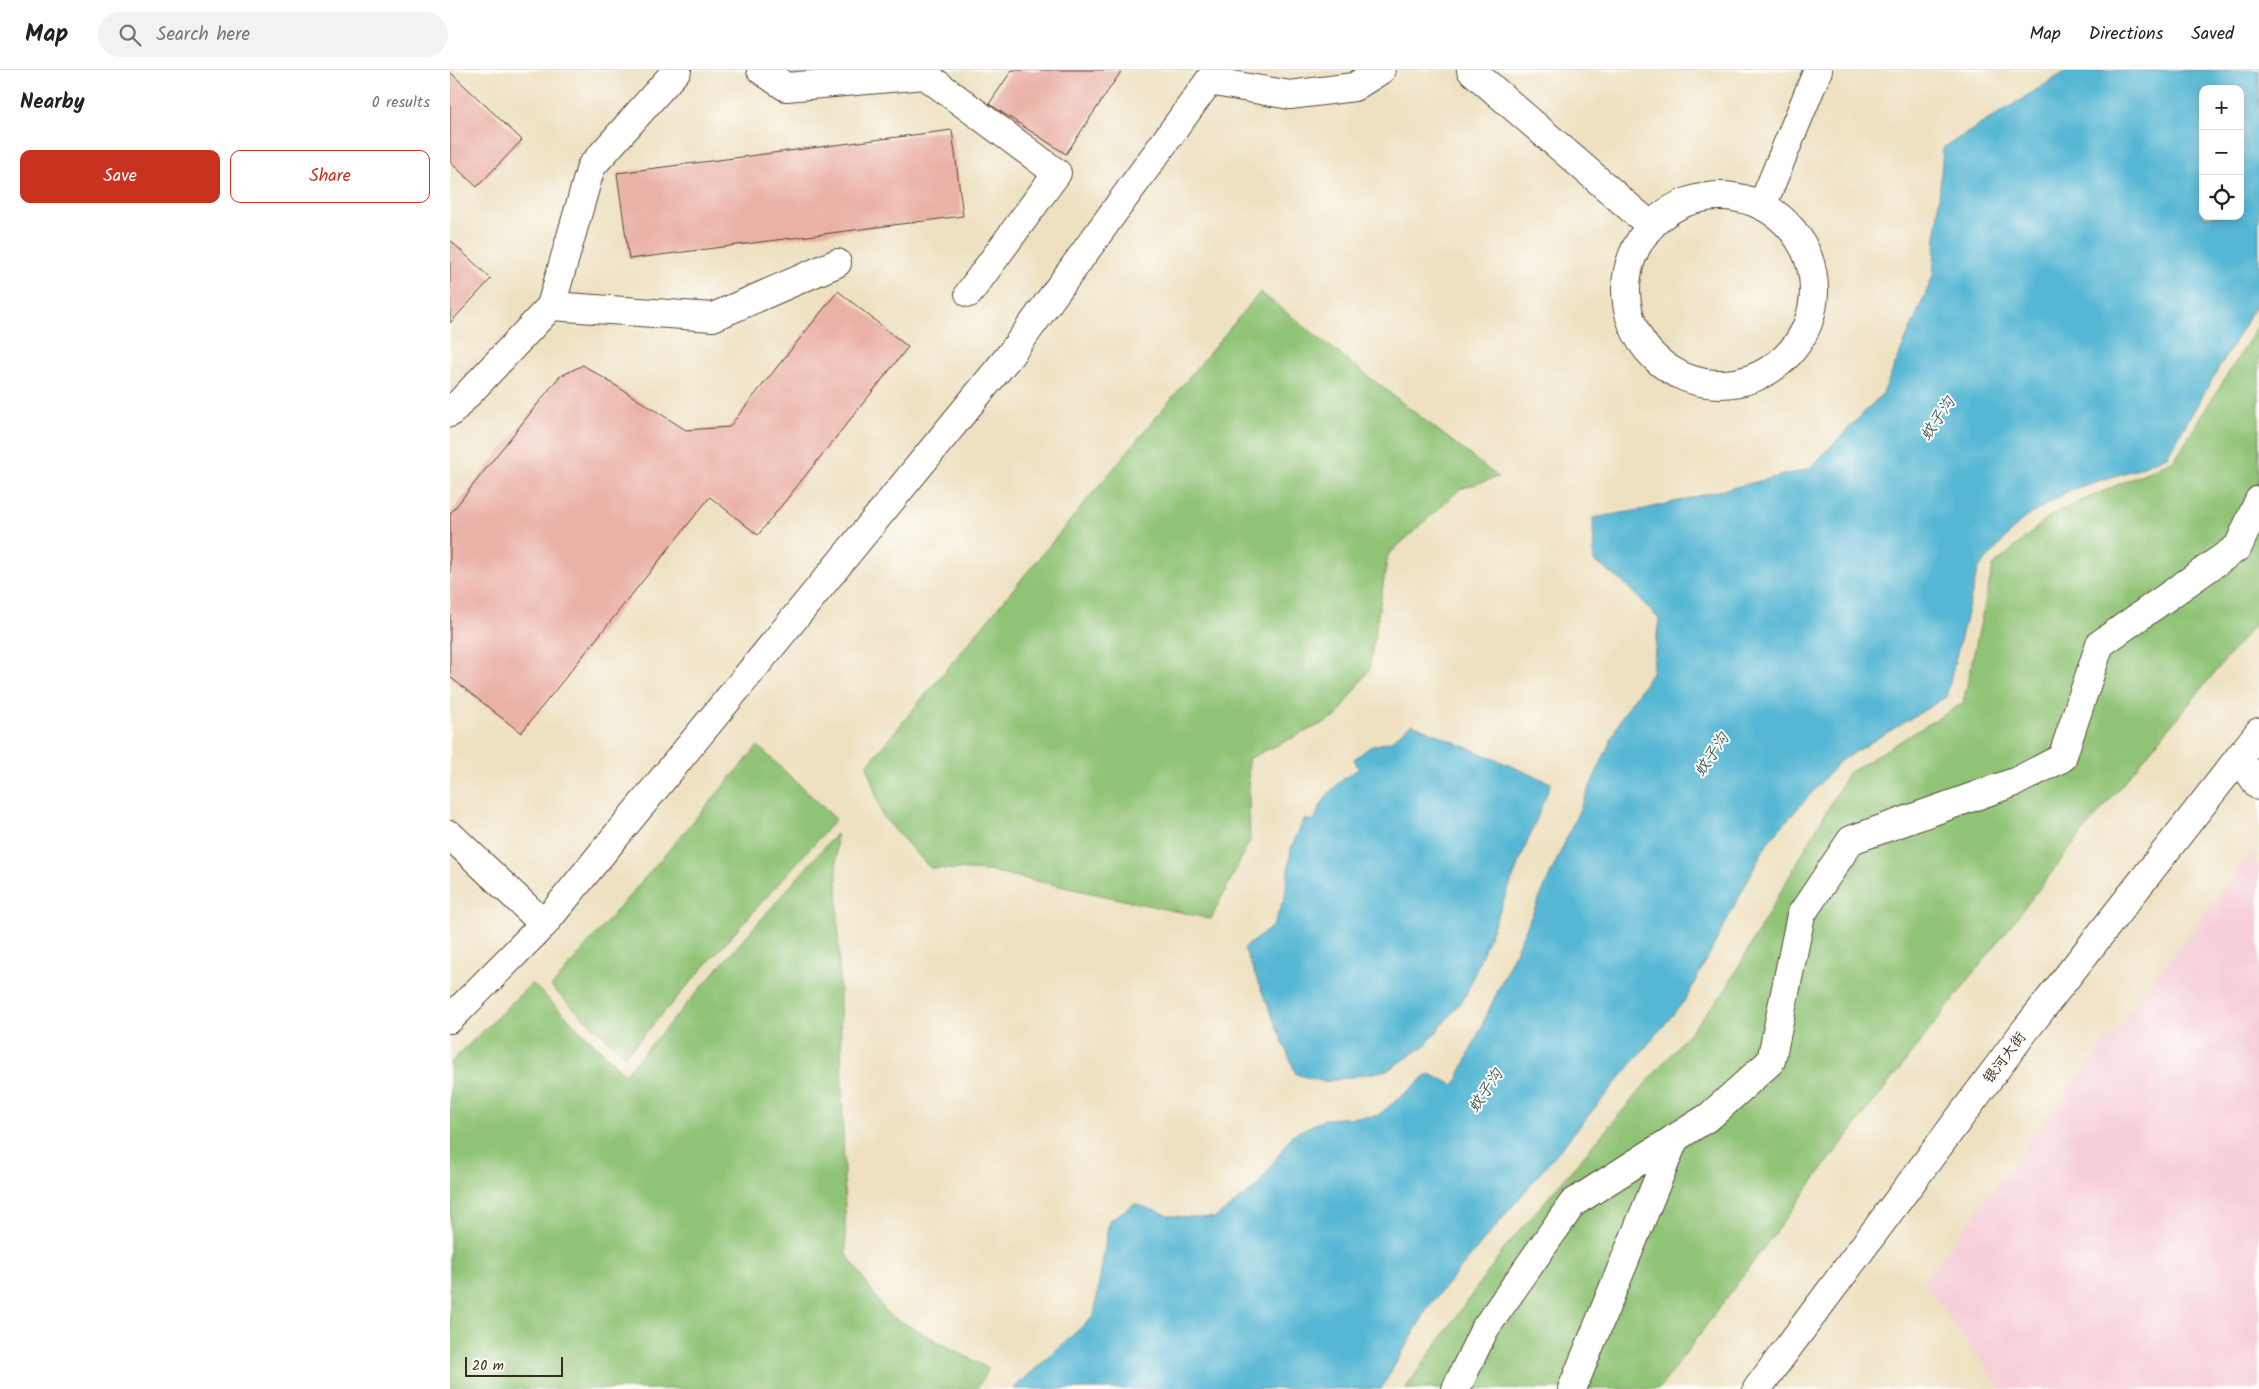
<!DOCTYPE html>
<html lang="en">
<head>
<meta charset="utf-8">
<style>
  body { margin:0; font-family:Kalam,"LXGW WenKai TC",sans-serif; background:#f2f2f2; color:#222 }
  .controls { position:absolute; right:15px; top:15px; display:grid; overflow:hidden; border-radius:10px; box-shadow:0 2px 12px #0003 }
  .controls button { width:45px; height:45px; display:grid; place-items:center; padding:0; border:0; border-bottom:1px solid #e0e0e0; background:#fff; color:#222; font:25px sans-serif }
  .scale { position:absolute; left:15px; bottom:12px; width:98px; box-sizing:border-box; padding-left:5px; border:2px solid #3b2a1e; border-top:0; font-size:14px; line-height:18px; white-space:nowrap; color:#3b2a1e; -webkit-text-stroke:4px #fdfcf7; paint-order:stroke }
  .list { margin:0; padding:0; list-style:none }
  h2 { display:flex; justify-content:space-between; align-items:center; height:65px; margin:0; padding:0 20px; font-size:21px }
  h2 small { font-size:16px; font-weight:400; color:#767676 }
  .actions { display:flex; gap:10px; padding:15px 20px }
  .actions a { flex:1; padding:11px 0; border:1px solid #c8321e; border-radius:10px; text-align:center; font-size:18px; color:#c8321e }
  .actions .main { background:#c8321e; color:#fff }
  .icon { flex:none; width:28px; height:28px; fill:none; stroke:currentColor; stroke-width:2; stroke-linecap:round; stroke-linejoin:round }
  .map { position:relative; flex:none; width:1809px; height:1319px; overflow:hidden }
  header { display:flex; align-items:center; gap:30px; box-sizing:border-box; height:70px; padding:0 25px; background:#fff; border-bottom:1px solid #e0e0e0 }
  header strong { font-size:24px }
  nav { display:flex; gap:28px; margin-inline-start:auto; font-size:18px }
  .search { width:350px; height:45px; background:#f2f2f2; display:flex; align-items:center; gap:12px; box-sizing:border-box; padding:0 18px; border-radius:28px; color:#767676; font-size:19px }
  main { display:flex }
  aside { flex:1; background:#fff }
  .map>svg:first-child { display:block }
  .built { fill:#f6cfd8 }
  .green { fill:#8fc375; stroke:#65764a }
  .water { fill:#56b7d4; stroke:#487079; fill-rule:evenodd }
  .building { fill:#eab1a6 }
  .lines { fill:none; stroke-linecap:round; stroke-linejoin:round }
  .street-casing { stroke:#564536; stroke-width:30 }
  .secondary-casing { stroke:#564536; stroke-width:30 }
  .street { stroke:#fff; stroke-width:28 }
  .secondary { stroke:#fff; stroke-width:28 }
  .labels { text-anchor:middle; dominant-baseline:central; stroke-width:4; stroke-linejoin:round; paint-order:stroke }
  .street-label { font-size:15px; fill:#3b2a1e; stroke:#fdfcf7 }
  .water-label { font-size:16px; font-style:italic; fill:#445b5e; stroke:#fdfcf7 }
</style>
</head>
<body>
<header>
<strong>Map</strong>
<div class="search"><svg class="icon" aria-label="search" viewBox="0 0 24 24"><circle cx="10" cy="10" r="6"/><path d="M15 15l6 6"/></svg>Search here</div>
<nav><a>Map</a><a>Directions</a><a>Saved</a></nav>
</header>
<main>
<aside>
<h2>Nearby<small>0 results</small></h2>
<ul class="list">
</ul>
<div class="actions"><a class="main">Save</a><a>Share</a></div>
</aside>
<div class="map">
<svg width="1809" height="1319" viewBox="0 0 1809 1319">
  <rect width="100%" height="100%" fill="#fdfcf7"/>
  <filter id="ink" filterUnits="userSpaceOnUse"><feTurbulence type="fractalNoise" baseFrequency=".02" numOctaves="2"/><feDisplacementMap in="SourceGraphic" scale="10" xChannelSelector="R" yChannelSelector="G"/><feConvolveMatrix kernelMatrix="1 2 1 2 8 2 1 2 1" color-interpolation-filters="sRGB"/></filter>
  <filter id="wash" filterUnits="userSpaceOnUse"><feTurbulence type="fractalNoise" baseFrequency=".0096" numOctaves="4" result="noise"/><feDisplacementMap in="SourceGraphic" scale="20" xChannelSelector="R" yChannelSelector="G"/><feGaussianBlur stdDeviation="1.12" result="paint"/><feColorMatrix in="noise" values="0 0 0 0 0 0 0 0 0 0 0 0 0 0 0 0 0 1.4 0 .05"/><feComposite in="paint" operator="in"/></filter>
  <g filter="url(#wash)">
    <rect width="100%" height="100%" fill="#eee1c1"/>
    <!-- built -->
    <path class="built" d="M1800,784L1809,796V1319H1551L1473,1212Z"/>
    <!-- green -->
    <g class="green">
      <path d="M810,222L1048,407L1010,419L938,485L919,600L886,647L798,689L800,771L761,849L540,801L480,798L432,746L417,695Z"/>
      <path d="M1809,254V549L1633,762L1376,1094L1209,1319H955L1054,1179L1274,922L1398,703L1513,633L1543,496L1602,444L1724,390Z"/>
      <path d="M308,676L386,749L175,986L101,917Z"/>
      <path d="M386,764L396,1183L437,1244L539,1299L527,1319H0V993L82,913L175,1004Z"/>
    </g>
    <!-- water -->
    <g class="water">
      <path d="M1618,0H1809V230L1717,386L1684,400L1620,420L1572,450L1528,499L1496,627L1390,691L1317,773L1236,929L979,1236L931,1319H563L644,1246L659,1150L685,1134L721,1146L765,1148L808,1116L842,1065L875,1049L927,1046L979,1004L1005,1015L1171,648L1202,602L1209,549L1173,512L1144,491L1143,448L1195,439L1359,399L1433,323L1483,206L1493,78ZM1753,19H1790V146H1753Z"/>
      <path d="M962,654L1101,713L1015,927L975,976L938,1000L874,1012L846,1004L794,878L823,856L835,826L841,778L854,749L864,751C872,727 887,711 909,699L904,689L920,677L941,671Z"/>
    </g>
    <g id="blocks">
      <!-- building -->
      <g class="building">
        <path d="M562,0H672L616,84L539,34Z"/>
        <path d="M0,2L72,70L27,117L0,92Z"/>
        <path d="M502,60L513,146L179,189L167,103Z"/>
        <path d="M0,170L41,209L0,253Z"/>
        <path d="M388,221L458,277L308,465L260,427L71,663L0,607V444L109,307L133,295L236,360L279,357Z"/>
      </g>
    </g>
  </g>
  <g filter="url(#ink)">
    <use href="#blocks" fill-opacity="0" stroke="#564536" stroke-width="1"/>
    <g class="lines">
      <!-- street casing -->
      <g class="street-casing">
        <g id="street">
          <path d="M311,0L336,17L475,5L607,103L519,223"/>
          <path d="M1021,0L1201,156"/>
          <path d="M759,11L840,25L904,17L931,0"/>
          <circle cx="1270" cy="220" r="94"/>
          <path d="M1312,136L1368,0"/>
          <path d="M101,236L141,97L227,0"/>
          <path d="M0,343L101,236L263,247L387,193"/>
          <path d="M1789,688L1809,716"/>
          <path d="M0,765L94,854"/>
          <path d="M1006,1319L1034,1260L1123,1133L1260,1046L1321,991L1351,845L1401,770L1565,712L1612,688L1650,574L1788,477L1809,430"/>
          <path d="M1122,1319L1225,1068"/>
        </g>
      </g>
      <!-- secondary casing -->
      <g class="secondary-casing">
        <g id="secondary">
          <path d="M0,949L94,854L560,285L767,0"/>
          <path d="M1307,1319L1573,963L1809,662"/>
        </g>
      </g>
      <!-- street -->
      <use href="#street" class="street"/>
      <!-- secondary -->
      <use href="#secondary" class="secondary"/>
    </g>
  </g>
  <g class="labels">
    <!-- street labels -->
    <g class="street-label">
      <text transform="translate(1555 988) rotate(-53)">银河大街</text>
    </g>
    <!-- water labels -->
    <g class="water-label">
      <text transform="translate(1488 349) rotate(-56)">蚊子沟</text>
      <text transform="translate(1262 685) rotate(-56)">蚊子沟</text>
      <text transform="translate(1036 1021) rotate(-56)">蚊子沟</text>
    </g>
  </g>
</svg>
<div class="controls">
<button>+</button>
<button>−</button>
<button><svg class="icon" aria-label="locate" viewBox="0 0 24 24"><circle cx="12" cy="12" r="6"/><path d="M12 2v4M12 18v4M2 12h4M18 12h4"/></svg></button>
</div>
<div class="scale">20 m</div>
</div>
</main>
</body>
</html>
